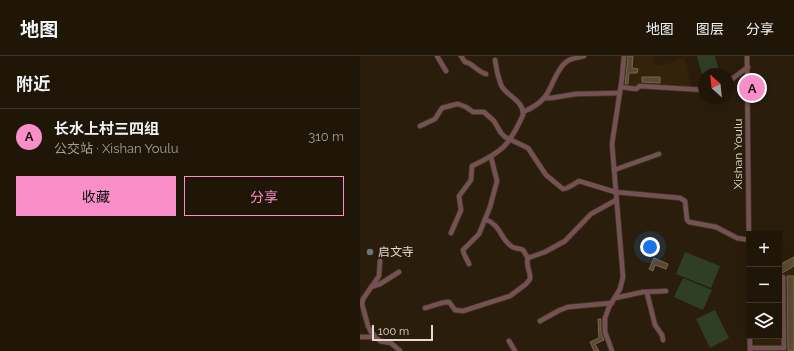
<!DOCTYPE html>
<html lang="zh">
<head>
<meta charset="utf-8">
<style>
  body { margin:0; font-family:Raleway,"Noto Sans SC",sans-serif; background:#2d2316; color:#f1f3f6 }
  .controls { position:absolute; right:12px; bottom:12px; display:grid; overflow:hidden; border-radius:0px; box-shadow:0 4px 16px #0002 }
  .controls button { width:36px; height:36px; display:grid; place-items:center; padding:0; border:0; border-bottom:1px solid #3d3529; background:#201608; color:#f1f3f6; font:20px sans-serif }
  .compass { position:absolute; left:338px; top:12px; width:36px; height:36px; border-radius:50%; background:#201608; box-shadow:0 4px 16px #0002; rotate:333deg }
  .scale { position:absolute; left:12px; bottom:10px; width:61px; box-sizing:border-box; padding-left:4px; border:2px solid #e2d9cf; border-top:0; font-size:11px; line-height:14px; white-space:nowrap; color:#e2d9cf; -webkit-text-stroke:3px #2a1d0b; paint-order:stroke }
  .you { position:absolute; left:290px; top:191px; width:14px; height:14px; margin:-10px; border:3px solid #fff; border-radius:50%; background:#1a73e8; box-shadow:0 0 0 6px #1a73e833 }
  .badge { display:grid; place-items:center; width:26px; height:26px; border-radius:50%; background:#f98fc9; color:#111; font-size:13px; font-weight:700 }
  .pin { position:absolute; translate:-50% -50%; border:2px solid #fff; box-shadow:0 1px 4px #0006 }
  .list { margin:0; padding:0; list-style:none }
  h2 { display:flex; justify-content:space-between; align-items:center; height:52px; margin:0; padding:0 16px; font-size:17px }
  h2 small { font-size:13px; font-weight:400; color:#a29f9c }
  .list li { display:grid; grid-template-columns:26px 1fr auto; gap:12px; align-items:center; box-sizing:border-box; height:56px; padding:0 16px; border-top:1px solid #3d3529 }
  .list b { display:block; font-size:15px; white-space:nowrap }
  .list p { margin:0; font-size:13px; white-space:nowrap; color:#a29f9c }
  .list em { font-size:13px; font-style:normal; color:#a29f9c }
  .actions { display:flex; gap:8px; padding:12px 16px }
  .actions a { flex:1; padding:9px 0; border:1px solid #f98fc9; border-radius:0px; text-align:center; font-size:14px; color:#f98fc9 }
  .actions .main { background:#f98fc9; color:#111 }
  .icon { flex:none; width:22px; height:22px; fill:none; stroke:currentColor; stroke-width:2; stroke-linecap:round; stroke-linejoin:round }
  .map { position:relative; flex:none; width:434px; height:295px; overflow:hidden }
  header { display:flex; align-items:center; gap:24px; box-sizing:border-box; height:56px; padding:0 20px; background:#201608; border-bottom:1px solid #3d3529 }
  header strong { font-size:19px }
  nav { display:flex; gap:22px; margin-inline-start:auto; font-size:14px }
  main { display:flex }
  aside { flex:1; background:#201608 }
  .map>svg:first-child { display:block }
  .built { fill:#34230b }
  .green { fill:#2f3e26 }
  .building { fill:#5c4931; stroke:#766653 }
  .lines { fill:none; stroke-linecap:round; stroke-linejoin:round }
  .minor-casing { stroke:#443726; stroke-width:6 }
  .minor { stroke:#745153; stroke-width:4.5 }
  .worship-dot { fill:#6b7280; stroke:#2a1d0b; stroke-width:1.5 }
  .labels { text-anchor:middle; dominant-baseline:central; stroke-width:3.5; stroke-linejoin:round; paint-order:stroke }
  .street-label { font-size:12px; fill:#e2d9cf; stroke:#2a1d0b }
  .poi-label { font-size:12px; fill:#e2d9cf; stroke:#2a1d0b; text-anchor:start }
</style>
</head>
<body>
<header>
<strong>地图</strong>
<nav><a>地图</a><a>图层</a><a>分享</a></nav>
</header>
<main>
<aside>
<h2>附近<small></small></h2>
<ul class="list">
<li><span class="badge">A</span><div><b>长水上村三四组</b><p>公交站 · Xishan Youlu</p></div><em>310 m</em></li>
</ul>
<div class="actions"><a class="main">收藏</a><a>分享</a></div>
</aside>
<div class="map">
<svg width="434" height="295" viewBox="0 0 434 295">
  <rect width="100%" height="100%" fill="#2a1d0b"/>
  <!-- built -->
  <g class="built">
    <path d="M266,0H293L295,10L314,6V4L324,1L331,30L319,31L316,28H277L276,30H263Z"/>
    <path d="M434,200V295H394V280H419V208Z"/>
  </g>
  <!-- green -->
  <g class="green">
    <path d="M337,0H355L360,18H344V27Z"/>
    <path d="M325,196L360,210L351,232L316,218Z"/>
    <path d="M323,222L352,234L343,254L314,241Z"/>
    <path d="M355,254L369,282L350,292L336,263Z"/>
  </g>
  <!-- building -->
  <g class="building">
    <path d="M268,0H273L272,12L278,13L277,17H269L268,28H265Z"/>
    <path d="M282,21H300V27L282,26Z"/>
    <path d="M434,201V210L419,219V209Z"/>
    <path d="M294,202L308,208L306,213L295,209L293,215L289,213Z"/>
    <path d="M427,220H434V295H428Z"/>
    <path d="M238,263H241V276L244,284L235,288L239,295H234L230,286L239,282Z"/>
  </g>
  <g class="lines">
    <!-- minor casing -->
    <g class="minor-casing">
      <g id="minor">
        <path d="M77,0L86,15"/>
        <path d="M101,0L105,6C113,7 116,15 126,18"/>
        <path d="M387,0L389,196"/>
        <path d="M368,26L388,11"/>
        <path d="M261,31L276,33L280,30L344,34"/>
        <path d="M184,42H191L216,38L260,37"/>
        <path d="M163,56C170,53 179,48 184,42C193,31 195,15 206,6C210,2 218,2 224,0"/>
        <path d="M60,70L75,63L82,52L93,49L98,48L106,51L113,56H124L134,65L141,77L145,81L168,92L186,119L203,133C206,133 216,127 219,125L255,136L320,142L325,145L327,164L329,166L356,171L377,182L389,184"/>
        <path d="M254,114L299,98"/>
        <path d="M125,163C142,170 139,181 151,190C154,193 159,192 163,194L168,202"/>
        <path d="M91,177L101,154L99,140L111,124L112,110C142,96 149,90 163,59C164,44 146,40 141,29C138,21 136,12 135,4"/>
        <path d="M168,202L185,196L205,185L231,158L256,144"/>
        <path d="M20,205L19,220L3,243L2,248L8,270L11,276L20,285L31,287L40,295"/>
        <path d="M109,208L104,198L103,194L119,178L130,151L137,125L131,101"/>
        <path d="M11,231L20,228L39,216"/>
        <path d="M287,237L295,269L302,279L303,284"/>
        <path d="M255,242L283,236L306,235"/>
        <path d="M65,252C74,250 80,246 89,246L95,254L103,255L150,240L166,228L170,223C171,215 165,210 168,202"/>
        <path d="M180,265L200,254L208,251L252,247"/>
        <path d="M390,280V294"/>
        <path d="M0,281H16"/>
        <path d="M149,285L155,295"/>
        <path d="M390,292H424L423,221L419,223"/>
        <path d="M252,295L245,276V262L249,251L260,233L263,221L252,88L262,22L264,0"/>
      </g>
    </g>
    <!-- minor -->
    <use href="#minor" class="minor"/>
  </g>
  <!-- markers -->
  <circle class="worship-dot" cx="10" cy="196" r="4"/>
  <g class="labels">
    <!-- street labels -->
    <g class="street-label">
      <text transform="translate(378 98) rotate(-90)">Xishan Youlu</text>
    </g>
    <!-- poi labels -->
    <g class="poi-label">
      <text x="18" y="196">启文寺</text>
    </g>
  </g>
</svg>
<div class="controls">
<button>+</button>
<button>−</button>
<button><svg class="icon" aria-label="layers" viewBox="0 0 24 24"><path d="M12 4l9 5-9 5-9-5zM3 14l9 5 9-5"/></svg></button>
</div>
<svg class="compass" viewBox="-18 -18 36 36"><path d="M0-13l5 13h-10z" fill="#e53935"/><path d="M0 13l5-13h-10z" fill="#a29f9c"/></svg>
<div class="scale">100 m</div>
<div class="you"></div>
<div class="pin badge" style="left:392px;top:32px">A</div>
</div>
</main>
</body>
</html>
